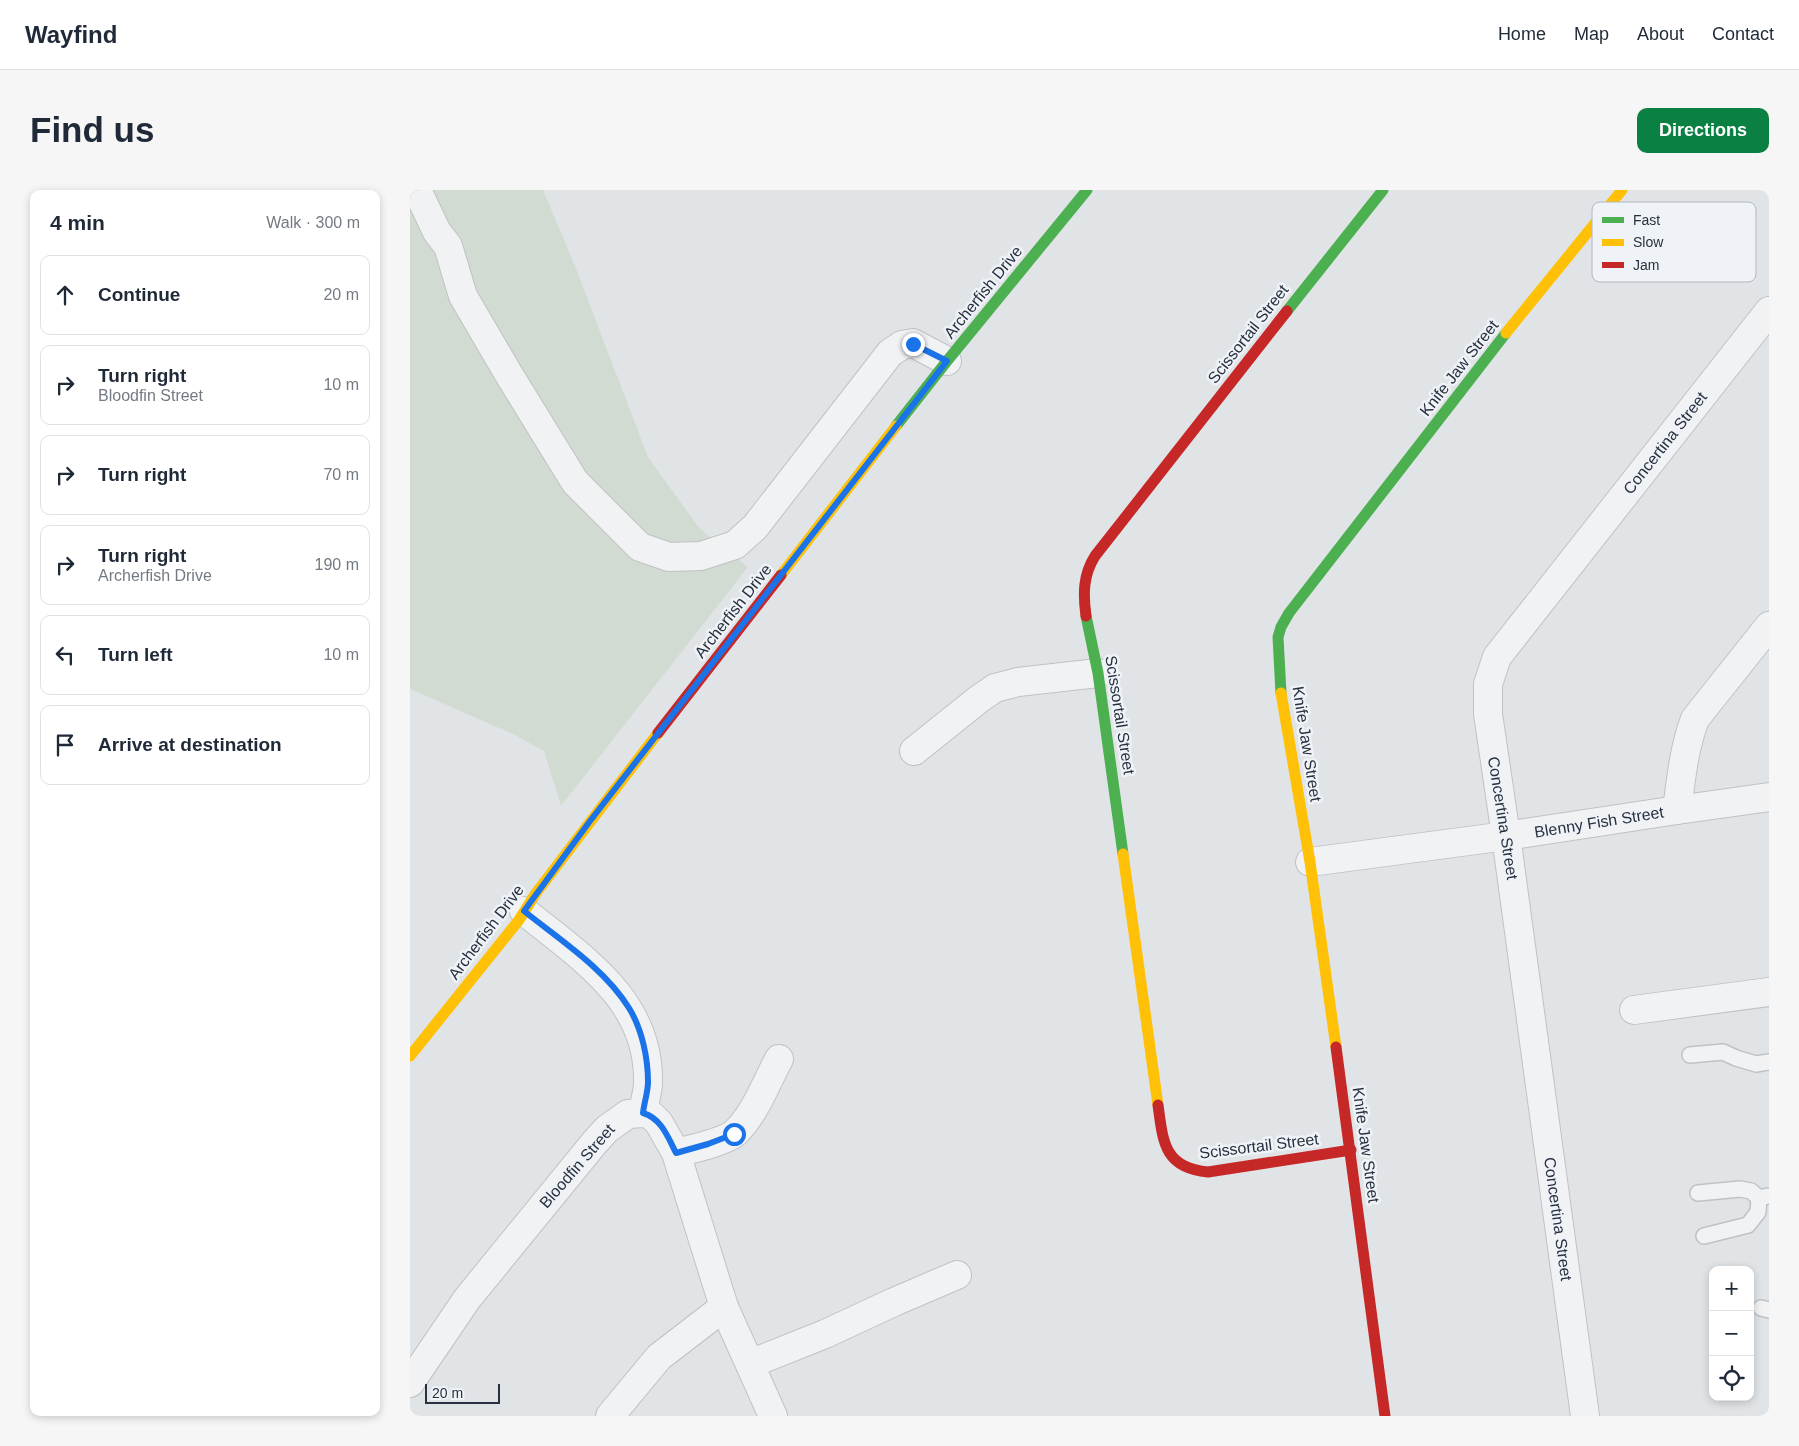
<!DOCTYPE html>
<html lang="en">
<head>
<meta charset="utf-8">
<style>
  body { margin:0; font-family:Helvetica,sans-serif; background:#f6f6f7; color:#1f2937 }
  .controls { position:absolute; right:15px; bottom:15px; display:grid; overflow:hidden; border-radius:10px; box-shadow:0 2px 8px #0003 }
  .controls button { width:45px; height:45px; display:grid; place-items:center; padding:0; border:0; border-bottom:1px solid #e0e1e3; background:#fff; color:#1f2937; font:25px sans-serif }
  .scale { position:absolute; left:15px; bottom:12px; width:75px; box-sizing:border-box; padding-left:5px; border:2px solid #283140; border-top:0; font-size:14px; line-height:18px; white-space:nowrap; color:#283140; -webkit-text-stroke:4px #eff2f6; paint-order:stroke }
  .stop { position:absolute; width:15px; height:15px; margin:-11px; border:4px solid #1a73e8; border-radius:50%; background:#fff }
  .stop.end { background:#1a73e8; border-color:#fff; box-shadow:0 1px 5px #0008 }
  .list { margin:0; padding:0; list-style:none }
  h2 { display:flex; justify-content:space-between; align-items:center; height:65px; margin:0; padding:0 20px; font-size:21px }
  h2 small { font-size:16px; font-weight:400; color:#747a83 }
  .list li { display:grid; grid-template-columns:32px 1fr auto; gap:15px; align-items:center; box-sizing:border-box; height:80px; margin:0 10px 10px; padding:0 10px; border:1px solid #e0e1e3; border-radius:10px }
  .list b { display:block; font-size:19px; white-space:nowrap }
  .list p { margin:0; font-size:16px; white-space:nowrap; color:#747a83 }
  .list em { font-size:16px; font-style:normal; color:#747a83 }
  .icon { flex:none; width:28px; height:28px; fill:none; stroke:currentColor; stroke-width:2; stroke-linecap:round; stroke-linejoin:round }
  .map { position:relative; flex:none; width:1359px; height:1226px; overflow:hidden; border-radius:10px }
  header { display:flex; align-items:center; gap:30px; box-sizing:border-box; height:70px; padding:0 25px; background:#fff; border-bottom:1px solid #e0e1e3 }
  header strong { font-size:24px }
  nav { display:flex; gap:28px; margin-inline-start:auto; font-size:18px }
  .intro { display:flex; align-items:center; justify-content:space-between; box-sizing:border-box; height:120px; padding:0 30px }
  h1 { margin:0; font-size:35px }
  .button { padding:12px 22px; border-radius:10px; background:#0b8043; color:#fff; font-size:18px; font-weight:700 }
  main { display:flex; gap:30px; padding:0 30px }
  aside { flex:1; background:#fff; border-radius:10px; box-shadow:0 2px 8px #0003 }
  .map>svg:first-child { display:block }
  .green { fill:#d2dbd2 }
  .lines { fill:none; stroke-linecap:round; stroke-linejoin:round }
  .lane-casing { stroke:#bfc2c5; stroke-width:18 }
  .street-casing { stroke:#bfc2c5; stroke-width:30 }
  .lane { stroke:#f1f2f3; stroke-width:15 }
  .street { stroke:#f1f2f3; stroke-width:28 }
  .fast { stroke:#4caf50; stroke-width:11 }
  .slow { stroke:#ffc107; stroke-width:11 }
  .jam { stroke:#c62828; stroke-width:11 }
  .route { stroke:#1a73e8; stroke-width:6 }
  .labels { text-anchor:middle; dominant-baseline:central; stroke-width:5; stroke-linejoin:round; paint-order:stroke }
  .street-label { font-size:16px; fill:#283140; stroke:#eff2f6 }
  .key { fill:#eff2f6; stroke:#b3b8bf; stroke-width:1 }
  .key-label { font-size:14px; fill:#283140 }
</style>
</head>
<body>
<header>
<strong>Wayfind</strong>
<nav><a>Home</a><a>Map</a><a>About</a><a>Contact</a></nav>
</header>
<div class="intro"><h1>Find us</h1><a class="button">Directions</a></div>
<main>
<aside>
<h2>4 min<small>Walk · 300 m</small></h2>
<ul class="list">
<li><svg class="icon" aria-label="ahead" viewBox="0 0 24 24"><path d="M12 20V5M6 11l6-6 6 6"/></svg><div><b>Continue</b></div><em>20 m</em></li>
<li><svg class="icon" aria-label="right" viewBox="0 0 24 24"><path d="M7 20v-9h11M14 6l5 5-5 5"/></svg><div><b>Turn right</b><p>Bloodfin Street</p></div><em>10 m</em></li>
<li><svg class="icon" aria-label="right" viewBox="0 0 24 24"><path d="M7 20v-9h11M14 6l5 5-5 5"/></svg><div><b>Turn right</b></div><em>70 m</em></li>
<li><svg class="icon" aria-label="right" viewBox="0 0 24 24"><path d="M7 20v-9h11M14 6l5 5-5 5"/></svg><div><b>Turn right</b><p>Archerfish Drive</p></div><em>190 m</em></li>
<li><svg class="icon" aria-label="left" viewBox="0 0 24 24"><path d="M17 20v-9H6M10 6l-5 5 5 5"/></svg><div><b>Turn left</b></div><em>10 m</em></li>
<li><svg class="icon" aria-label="arrive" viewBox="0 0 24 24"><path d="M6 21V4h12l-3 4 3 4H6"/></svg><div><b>Arrive at destination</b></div></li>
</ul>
</aside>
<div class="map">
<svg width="1359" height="1226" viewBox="0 0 1359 1226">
  <rect width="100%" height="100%" fill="#e1e4e7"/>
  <!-- green -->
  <path class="green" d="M0,0H133L165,76L238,267L289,338L338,377L151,616L134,561L103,544L0,499Z"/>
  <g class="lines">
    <!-- lane casing -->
    <g class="lane-casing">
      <g id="lane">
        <path d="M1280,865L1313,862L1326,868L1346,874L1359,872"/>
        <path d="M1288,1003L1330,999L1341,1001L1349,1008L1358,1006"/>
        <path d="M1294,1046L1338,1035L1348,1022L1349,1008"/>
        <path d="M1351,1118L1359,1120"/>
      </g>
    </g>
    <!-- street casing -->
    <g class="street-casing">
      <g id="street">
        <path d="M7,0L27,42L38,56L53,106L98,183L165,292L230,357L259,367L291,366L325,355L345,337L480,163L492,155L503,153L537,171"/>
        <path d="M504,561L569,509L585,498L608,492L688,483"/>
        <path d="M1267,620C1271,589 1274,558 1285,529L1359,436"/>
        <path d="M900,672L1096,646L1267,620L1359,607"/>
        <path d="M114,721C171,768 240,809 238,893C238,902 234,913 233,923"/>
        <path d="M1224,820L1359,802"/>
        <path d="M266,963C281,959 314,952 325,943C345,924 356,893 369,869"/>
        <path d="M340,1174L415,1144L484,1112L547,1085"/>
        <path d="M0,1193L57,1109L185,952L197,939L218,924L233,923L241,925L249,933L266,963L314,1117L363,1226"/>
        <path d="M200,1226L249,1167L314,1117"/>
        <path d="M1175,1226L1096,646L1078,524V494L1087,467L1359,121"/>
      </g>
    </g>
    <!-- lane -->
    <use href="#lane" class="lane"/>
    <!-- street -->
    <use href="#street" class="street"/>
    <!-- fast -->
    <g class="fast">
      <path d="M877,121L973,0"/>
      <path d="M486,236L537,171L677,0"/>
      <path d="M676,426L688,483L713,664"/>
      <path d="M871,503L868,447L871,437L879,423L1096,143"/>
    </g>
    <!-- slow -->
    <g class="slow">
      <path d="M1096,143L1212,0"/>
      <path d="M371,385L486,236"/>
      <path d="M871,503L900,672L926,857"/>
      <path d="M713,664L748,915"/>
      <path d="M0,866L109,730L126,703L248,543"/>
    </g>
    <!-- jam -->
    <g class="jam">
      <path d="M676,426C673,404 673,385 685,366L877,121"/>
      <path d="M248,543L371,385"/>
      <path d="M926,857L975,1226"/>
      <path d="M748,915C753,952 754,978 798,982L941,960"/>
    </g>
  </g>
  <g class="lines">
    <!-- route -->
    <path class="route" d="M324,944L298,954L266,963C258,947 251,928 233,923C234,913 238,902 238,892C238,868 232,839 219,818C194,778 150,750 114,721L180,631L537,171L503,154"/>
  </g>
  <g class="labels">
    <!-- street labels -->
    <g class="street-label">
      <text transform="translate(573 102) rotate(-51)">Archerfish Drive</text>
      <text transform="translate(838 144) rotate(-52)">Scissortail Street</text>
      <text transform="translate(1049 178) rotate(-52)">Knife Jaw Street</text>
      <text transform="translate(1255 253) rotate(-52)">Concertina Street</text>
      <text transform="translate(323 421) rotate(-52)">Archerfish Drive</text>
      <text transform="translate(710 525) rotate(81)">Scissortail Street</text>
      <text transform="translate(897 554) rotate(81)">Knife Jaw Street</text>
      <text transform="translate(1093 628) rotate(81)">Concertina Street</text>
      <text transform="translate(1189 632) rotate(-9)">Blenny Fish Street</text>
      <text transform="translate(76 742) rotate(-53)">Archerfish Drive</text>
      <text transform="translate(956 955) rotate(82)">Knife Jaw Street</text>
      <text transform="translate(849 956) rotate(-7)">Scissortail Street</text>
      <text transform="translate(167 976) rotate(-49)">Bloodfin Street</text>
      <text transform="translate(1148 1029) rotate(82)">Concertina Street</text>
    </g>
  </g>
  <!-- legend -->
  <rect x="1182" y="12" width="164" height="80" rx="8" class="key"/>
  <rect x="1192" y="27" width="22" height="6" fill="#4caf50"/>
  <rect x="1192" y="49" width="22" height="7" fill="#ffc107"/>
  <rect x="1192" y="72" width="22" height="6" fill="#c62828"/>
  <g class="key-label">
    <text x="1223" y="35">Fast</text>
    <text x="1223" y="57">Slow</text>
    <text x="1223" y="80">Jam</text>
  </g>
</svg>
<div class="controls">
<button>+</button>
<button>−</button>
<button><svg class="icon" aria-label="locate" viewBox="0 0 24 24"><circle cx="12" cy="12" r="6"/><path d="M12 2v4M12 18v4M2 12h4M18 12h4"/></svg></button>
</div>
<div class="scale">20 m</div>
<div class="stop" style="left:324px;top:944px"></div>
<div class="stop end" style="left:503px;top:154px"></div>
</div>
</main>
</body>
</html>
